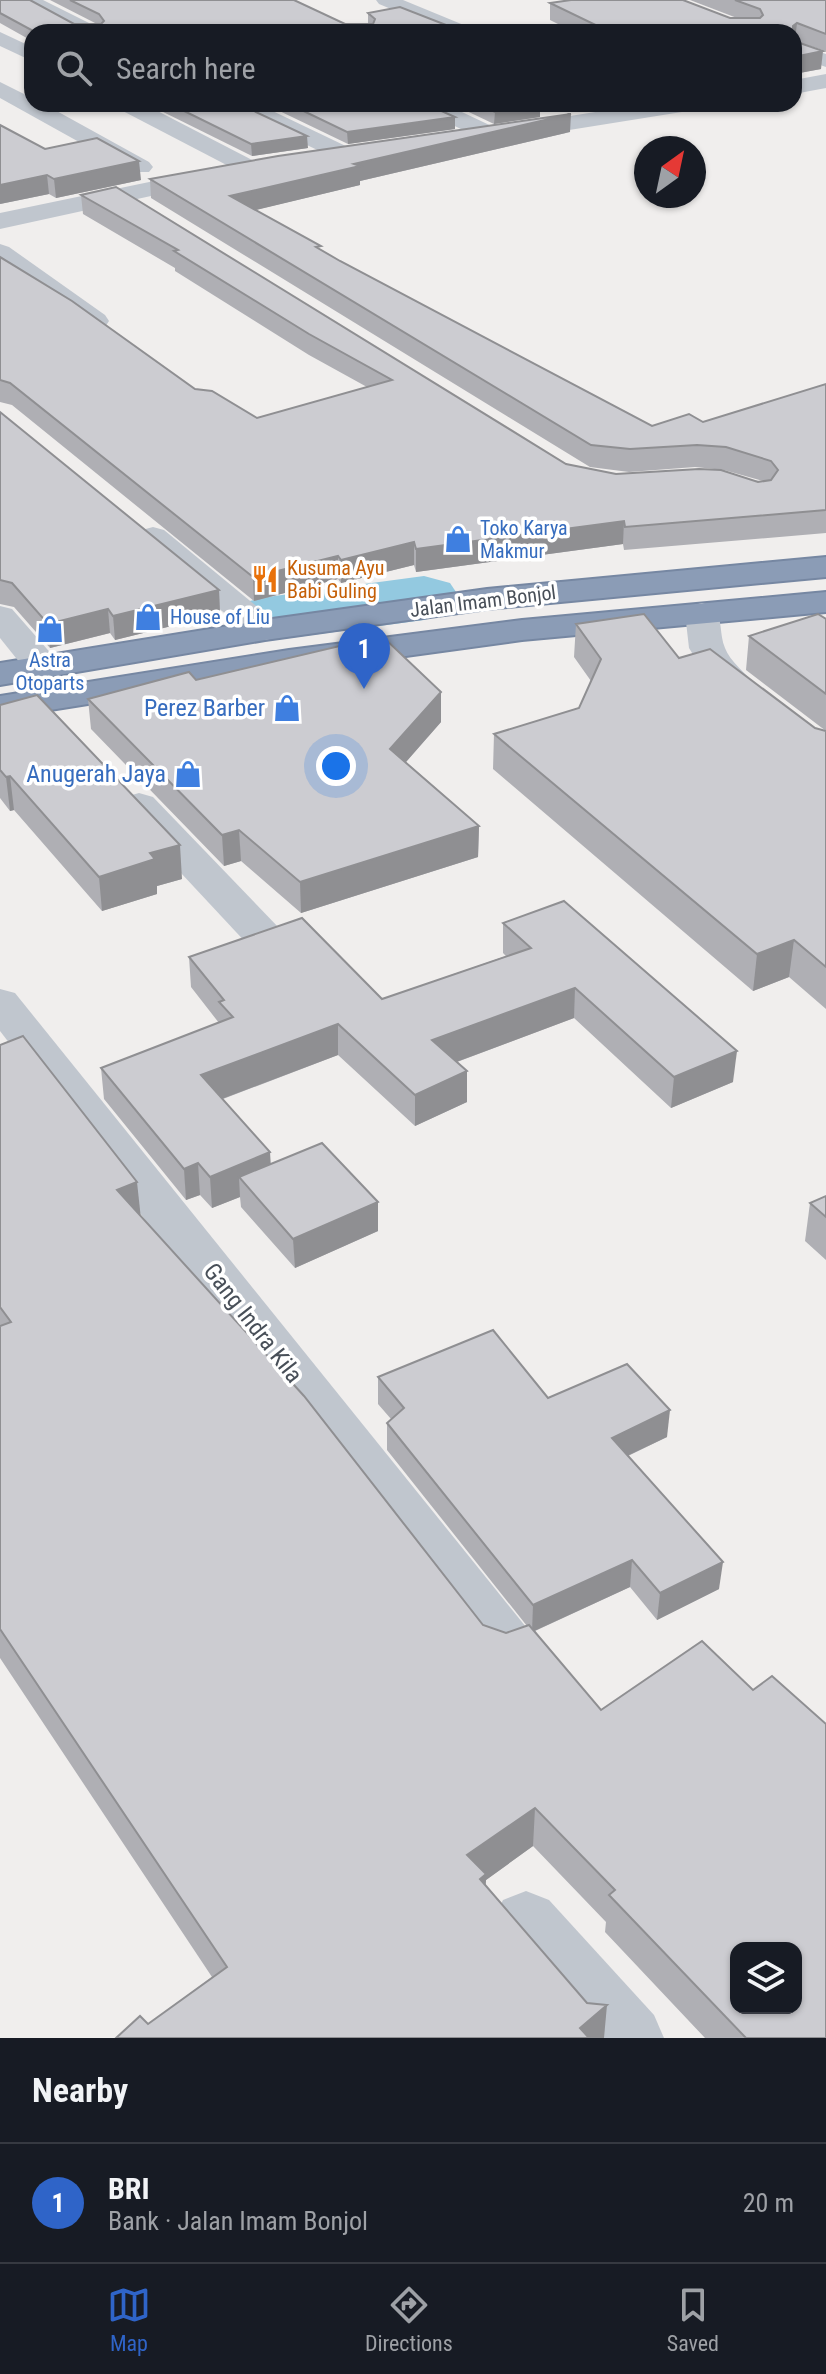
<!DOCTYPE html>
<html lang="en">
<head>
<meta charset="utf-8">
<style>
  body { margin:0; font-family:"Roboto Condensed",sans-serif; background:#242831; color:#f1f3f6 }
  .controls { position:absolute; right:24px; bottom:24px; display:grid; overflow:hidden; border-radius:16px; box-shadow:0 2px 6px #0004 }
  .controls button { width:72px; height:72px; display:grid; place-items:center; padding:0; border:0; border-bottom:2px solid #363941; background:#171b24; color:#f1f3f6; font:40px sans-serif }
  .compass { position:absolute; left:634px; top:136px; width:72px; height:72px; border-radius:50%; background:#171b24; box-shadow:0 2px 6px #0004; rotate:33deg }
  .you { position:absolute; left:336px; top:766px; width:28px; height:28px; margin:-20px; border:6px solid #fff; border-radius:50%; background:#1a73e8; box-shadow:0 0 0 12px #1a73e833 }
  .badge { display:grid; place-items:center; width:52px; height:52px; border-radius:50%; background:#2f64c8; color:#fff; font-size:26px; font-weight:700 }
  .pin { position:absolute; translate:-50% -66px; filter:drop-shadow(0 2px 4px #0008) }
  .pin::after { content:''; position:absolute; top:42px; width:28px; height:24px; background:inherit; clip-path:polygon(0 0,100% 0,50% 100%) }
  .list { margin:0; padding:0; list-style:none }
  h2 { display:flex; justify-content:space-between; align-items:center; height:104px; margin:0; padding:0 32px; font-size:34px }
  h2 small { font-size:26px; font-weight:400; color:#9ea1a6 }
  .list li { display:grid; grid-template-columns:52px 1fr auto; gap:24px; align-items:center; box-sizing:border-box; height:120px; padding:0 32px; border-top:2px solid #363941 }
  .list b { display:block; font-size:30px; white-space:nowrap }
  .list p { margin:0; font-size:26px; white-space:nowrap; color:#9ea1a6 }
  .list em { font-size:26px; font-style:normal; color:#9ea1a6 }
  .icon { flex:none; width:44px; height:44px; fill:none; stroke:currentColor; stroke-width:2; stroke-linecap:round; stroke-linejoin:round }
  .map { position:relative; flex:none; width:826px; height:2038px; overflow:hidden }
  .search { position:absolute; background:#171b24; box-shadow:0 2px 6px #0004; left:24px; right:24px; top:24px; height:88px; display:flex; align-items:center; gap:20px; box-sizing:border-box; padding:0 28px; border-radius:24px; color:#9ea1a6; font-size:30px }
  .sheet { height:224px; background:#171b24 }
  nav { display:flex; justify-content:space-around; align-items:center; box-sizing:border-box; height:112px; border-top:2px solid #363941; background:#171b24; font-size:22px; color:#9ea1a6 }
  nav a { display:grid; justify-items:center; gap:4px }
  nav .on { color:#2f64c8 }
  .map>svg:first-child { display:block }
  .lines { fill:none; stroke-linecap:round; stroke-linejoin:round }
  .river { fill:#93c9e0; fill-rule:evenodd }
  .highway-casing { stroke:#7687a2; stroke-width:4 }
  .street { fill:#c0c6ce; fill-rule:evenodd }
  .highway { fill:#8b9cb6; fill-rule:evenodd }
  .wall { fill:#afafb4 }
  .shaded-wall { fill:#8f8f92 }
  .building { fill:#ccccd1; stroke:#8f8f92; stroke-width:2; fill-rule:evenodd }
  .labels { text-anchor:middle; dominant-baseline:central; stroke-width:7; stroke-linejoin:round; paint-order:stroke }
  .far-shop-label { font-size:20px; fill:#366cbe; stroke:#fff; text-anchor:start }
  .far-food-label { font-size:20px; fill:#c56008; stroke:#fff; text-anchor:start }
  .far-street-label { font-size:20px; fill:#484f58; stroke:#fff }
  .shop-label { font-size:24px; fill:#366cbe; stroke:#fff; text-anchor:end }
  .street-label { font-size:24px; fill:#484f58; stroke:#fff }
</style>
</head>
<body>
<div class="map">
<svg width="826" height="2038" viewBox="0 0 826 2038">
  <rect width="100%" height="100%" fill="#f0eeed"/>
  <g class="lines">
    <!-- river -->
    <path class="river" d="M424,576L450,583L460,598L450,613L424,620L267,641L241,635L230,619L241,603L267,597Z"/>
    <!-- highway casing -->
    <g class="highway-casing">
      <g id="highway">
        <path d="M826,557V577L487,609L265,640L0,685V663L265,620L487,589Z"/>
        <path d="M826,592V612L522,640L289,672L0,718V696L289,650L522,620Z"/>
      </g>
    </g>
    <!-- street -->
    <g class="street">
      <path d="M17,0H43L99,28L102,32H76Z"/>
      <path d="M376,0H403L471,28L474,32H446L379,4Z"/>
      <path d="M0,32L32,47V61L0,46Z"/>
      <path d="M794,43L826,54V67L794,56Z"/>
      <path d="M826,74V88L794,94V80Z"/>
      <path d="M0,82L32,98V104H44L149,162L153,167L149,172H133L0,98Z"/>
      <path d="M116,104H144L256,162L260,167L256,172H240L119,109Z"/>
      <path d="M229,104H258L352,149L356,154L352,159H336L232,109Z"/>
      <path d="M416,104H445L500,130L503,135L500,140H484L419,109Z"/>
      <path d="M646,104H699L688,111L513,139L505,137L502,132L505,127L513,125Z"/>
      <path d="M207,170L215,172L219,177L215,182L0,229V213Z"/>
      <path d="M0,244L9,247L105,315L109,321L105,327L95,329L85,327L0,264Z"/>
      <path d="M153,527L164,530L277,623L282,630L277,637L265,640L253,637L142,544L137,537L142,530Z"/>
      <path d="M702,603L714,606C723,619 719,634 725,648C735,675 801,716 826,735V764L813,761L710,682L689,648L685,613L690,606Z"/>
      <path d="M0,606L12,609L54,657L59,665L54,673L41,676L28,673L0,638Z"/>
      <path d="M139,793L153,797L280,929L286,938L280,947L265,951L250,947L125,813L120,805L125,797Z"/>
      <path d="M0,989L15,993L526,1627L534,1644L526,1661L505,1668L484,1661L0,1031Z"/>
      <path d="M526,1891L549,1900L654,2015L664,2038H586L503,1942L493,1921L503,1900Z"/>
    </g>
    <!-- highway -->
    <use href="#highway" class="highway"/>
  </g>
  <!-- wall -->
  <g class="wall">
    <path d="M0,0L74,24H97L50,0H294L345,24H368V13L464,32H32V41L0,23Z"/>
    <path d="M690,0H826V51L794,41L821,69L794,74V32H574L550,20V3L737,18Z"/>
    <path d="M147,104H239L308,148L252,156Z"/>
    <path d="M265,104H426L455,129L348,144Z"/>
    <path d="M452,104H538L540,117L494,124Z"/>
    <path d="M570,132L360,181V185L255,210L340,261L652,426L703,422L826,384V533L624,550L623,544L416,572L414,565L341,583L338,579L254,601L12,405L0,402V257L195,389L257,418L367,387L309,355L175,271V268L83,214L81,195L566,464L616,474L763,481L724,470L695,467L629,472L590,467L151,198L150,179Z"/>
    <path d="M45,149L141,180L56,198L49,194L0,204Z"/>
    <path d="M0,412L219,590L220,614L115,640L110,633L50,648L14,607L0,604Z"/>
    <path d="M826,619V1009L789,977L753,991L493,769L494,734L579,708L591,681L574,657L576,624L679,658L815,728L826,731L746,670L749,636Z"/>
    <path d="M196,680L441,722L406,762L479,826L478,857L301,913L241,861L224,866L91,729L88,699Z"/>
    <path d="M0,705L182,879L157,886V894L102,911L14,810L10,811L0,798Z"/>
    <path d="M503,923L733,1082L671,1108L574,1018L457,1062L467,1102L415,1126L338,1055L223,1099L271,1164L378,1231L295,1268L241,1207L240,1197L212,1208L200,1195L186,1200L104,1099L101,1068L219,1023L191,987L189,957L382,999L506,956L503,953Z"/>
    <path d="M0,1045L141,1216L483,1625L506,1633L527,1626L387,1450V1423L391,1419L378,1404V1377L548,1398L667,1437L628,1456L719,1589L657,1620L630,1587L535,1631L826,2038H705L605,1932L606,1922L533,1846L486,1880L485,1885L148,2024L212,1977L0,1658Z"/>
    <path d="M826,1196V1260L805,1241L810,1203Z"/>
  </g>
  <!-- shaded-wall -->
  <g class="shaded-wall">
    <path d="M797,23L795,40L794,41V32H792L793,26Z"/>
    <path d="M823,51L821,69L794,74V57Z"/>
    <path d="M540,105V117L494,124L495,112Z"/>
    <path d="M571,114L570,132L360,181V185L231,216L230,196L354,164Z"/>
    <path d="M455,117V129L348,144L347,132Z"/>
    <path d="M307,136L308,148L252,156L251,144Z"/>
    <path d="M139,161L141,180L56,198L54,179Z"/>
    <path d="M47,175L49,194L0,204V185Z"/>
    <path d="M624,521L623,544L416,572V549Z"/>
    <path d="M414,542V565L341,583V560Z"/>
    <path d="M338,556V579L254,601L253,577Z"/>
    <path d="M219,590L220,614L115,640L113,616Z"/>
    <path d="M108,609L110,633L50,648L48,624Z"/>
    <path d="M441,692V722L391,779L390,749Z"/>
    <path d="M10,776L14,810L10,811L6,777Z"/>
    <path d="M479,826L478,857L301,913L300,882Z"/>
    <path d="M239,830L241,861L224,866L222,835Z"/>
    <path d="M180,845L182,879L157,886V894L102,911L99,877L150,853Z"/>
    <path d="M794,940L789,977L753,991L757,954Z"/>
    <path d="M575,988L574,1018L432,1071V1040Z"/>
    <path d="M338,1024V1055L203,1106L201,1075Z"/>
    <path d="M737,1051L733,1082L671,1108L674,1077Z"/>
    <path d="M467,1071V1102L415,1126V1095Z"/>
    <path d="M270,1152L272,1184L239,1177L240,1197L212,1208L210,1177Z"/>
    <path d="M198,1163L200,1195L186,1200L184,1169Z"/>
    <path d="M137,1182L141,1219L117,1190Z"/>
    <path d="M378,1202V1231L295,1268L293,1239Z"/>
    <path d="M670,1410L667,1437L610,1464L612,1438Z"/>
    <path d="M632,1560L630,1587L532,1632L533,1605Z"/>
    <path d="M723,1562L719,1589L657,1620L660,1593Z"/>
    <path d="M535,1808L533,1846L486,1880L484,1912L467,1855Z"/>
    <path d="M607,2005L604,2038H579L580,2028Z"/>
  </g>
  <!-- building -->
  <g class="building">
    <path d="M0,0H30L74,24H101L104,21L99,14L70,0H294L345,24H373L375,19L368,13L400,7L464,32H35L0,13Z"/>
    <path d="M571,0H683L730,18H760L763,15L760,9L735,0H826V34L797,23L793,26V32H610L550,3Z"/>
    <path d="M794,41L823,51L794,57Z"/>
    <path d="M170,104H239L307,136L251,144Z"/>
    <path d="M289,104H426L455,117L347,132Z"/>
    <path d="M478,104H538L540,105L495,112Z"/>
    <path d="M571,114L354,164L360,166L230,196L321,246L316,247L340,261L652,426L689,414L703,422L826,384V510L625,527L624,521L416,549L414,542L341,560L338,556L253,577L10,383L0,380V257L72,301L195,389L212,391L257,418L392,380L309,334L174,251L178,250L81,195L116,187L566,464L616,474L699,469L721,470L758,482L771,480L778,470L771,461L726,447L697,445L630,449L591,445L150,179L278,156Z"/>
    <path d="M0,125L45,149L97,138L139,161L54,179L47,175L0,185Z"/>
    <path d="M0,412L219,590L113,616L108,609L48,624L12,583L0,580Z"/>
    <path d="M644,614L679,658L710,649L815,728L826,731V967L794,940L757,954L494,734L579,708L601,659L576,624Z"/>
    <path d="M818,614L826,619V694L749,636Z"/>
    <path d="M382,636L441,692L390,749L479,826L300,882L239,830L222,835L88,699L189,672L196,680Z"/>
    <path d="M37,695L180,845L150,853L155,859L99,877L10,776L6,777L0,770V705Z"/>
    <path d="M564,901L737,1051L674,1077L575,988L432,1040L467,1071L415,1095L338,1024L201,1075L270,1152L210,1177L198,1163L184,1169L101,1068L233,1017L219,1002L224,1000L189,957L302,918L382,999L531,948L503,923Z"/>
    <path d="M23,1036L137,1182L117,1190L304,1396L483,1625L506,1633L529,1625L601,1710L702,1641L753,1690L772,1676L826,1724V2038H746L609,1895L615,1890L535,1808L467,1855L486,1874L480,1879L587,2003L607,2005L580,2028L589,2038H116L140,2016L148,2024L227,1967L0,1629V1326L11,1322L0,1307V1045ZM736,1948H796V2008H736Z"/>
    <path d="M322,1143L378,1202L293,1239L239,1177Z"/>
    <path d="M826,1196V1217L810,1203Z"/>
    <path d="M493,1330L548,1398L627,1364L670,1410L612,1438L723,1562L660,1593L632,1560L533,1605L387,1423L404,1408L378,1377Z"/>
  </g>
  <!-- icons -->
  <defs>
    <g id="shop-bare" transform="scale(2.16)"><path d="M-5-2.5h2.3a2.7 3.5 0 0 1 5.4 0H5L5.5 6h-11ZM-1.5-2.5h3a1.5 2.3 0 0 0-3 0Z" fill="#3f7fe0" stroke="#fff" stroke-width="2.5" paint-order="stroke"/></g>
    <g id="restaurant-bare" transform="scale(2.16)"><path d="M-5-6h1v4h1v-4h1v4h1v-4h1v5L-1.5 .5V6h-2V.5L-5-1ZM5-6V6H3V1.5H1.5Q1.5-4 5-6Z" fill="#e8710a" stroke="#fff" stroke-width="2.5" paint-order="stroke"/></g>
  </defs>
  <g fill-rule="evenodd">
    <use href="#shop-bare" x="458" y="539"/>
    <use href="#restaurant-bare" x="265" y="579"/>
    <use href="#shop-bare" x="148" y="617"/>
    <use href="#shop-bare" x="50" y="629"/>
    <use href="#shop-bare" x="287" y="708"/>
    <use href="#shop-bare" x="188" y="774"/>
  </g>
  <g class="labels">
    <!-- far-shop labels -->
    <g class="far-shop-label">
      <text x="480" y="528">Toko Karya<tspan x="480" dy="23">Makmur</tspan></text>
      <text x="170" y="617">House of Liu</text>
      <text x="50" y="660" text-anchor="middle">Astra<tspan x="50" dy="23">Otoparts</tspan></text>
    </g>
    <!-- far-food labels -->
    <g class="far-food-label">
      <text x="287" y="568">Kusuma Ayu<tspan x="287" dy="23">Babi Guling</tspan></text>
    </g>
    <!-- far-street labels -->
    <g class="far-street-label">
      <text transform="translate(483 601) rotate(-7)">Jalan Imam Bonjol</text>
    </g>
    <!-- shop labels -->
    <g class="shop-label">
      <text x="265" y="708">Perez Barber</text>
      <text x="166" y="774">Anugerah Jaya</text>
    </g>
    <!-- street labels -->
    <g class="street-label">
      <text transform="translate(253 1323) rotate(52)">Gang Indra Kila</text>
    </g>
  </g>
</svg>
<div class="controls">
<button><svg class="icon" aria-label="layers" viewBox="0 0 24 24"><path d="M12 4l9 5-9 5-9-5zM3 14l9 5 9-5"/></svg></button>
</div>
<svg class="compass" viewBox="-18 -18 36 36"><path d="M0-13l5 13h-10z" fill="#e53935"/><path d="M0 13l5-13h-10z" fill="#9ea1a6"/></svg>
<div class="you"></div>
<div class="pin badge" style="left:364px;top:689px">1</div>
<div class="search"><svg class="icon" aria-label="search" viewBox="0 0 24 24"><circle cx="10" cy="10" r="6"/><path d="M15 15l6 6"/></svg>Search here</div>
</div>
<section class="sheet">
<h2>Nearby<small></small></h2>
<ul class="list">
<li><span class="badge">1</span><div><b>BRI</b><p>Bank · Jalan Imam Bonjol</p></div><em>20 m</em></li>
</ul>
</section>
<nav>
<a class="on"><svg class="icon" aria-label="map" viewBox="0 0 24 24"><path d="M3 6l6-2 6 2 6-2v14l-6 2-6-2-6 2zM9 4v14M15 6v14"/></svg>Map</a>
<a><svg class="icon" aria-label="directions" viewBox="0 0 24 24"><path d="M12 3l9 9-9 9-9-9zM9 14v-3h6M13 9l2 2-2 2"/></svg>Directions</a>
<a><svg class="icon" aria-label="saved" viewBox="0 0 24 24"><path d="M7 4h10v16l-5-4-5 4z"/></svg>Saved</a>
</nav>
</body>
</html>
